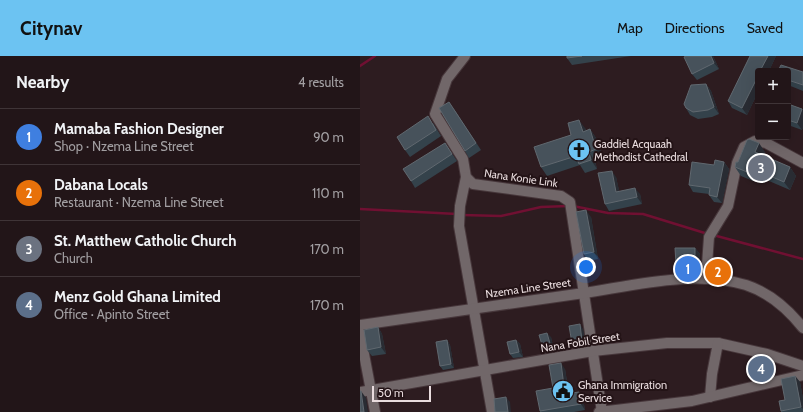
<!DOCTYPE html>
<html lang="en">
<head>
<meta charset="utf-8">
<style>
  body { margin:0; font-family:Cabin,sans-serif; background:#2e2225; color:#f1f3f6 }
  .controls { position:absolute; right:12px; top:12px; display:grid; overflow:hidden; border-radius:4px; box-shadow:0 4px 16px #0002 }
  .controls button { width:36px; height:36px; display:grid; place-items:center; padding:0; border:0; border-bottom:1px solid #3f3437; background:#221518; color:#f1f3f6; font:20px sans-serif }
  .scale { position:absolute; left:12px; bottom:10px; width:59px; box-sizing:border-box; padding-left:4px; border:2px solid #e9dcde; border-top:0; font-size:11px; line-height:14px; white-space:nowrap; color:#e9dcde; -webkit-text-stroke:3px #231316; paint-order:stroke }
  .you { position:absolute; left:226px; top:211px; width:14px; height:14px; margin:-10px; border:3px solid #fff; border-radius:50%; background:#1a73e8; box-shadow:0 0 0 6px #1a73e833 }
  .badge { display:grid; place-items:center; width:26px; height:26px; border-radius:50%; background:#6cc3f2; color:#fff; font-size:13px; font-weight:700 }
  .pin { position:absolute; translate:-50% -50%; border:2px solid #fff; box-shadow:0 1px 4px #0006 }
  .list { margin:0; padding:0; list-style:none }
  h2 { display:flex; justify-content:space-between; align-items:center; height:52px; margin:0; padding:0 16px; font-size:17px }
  h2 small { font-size:13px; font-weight:400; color:#a29fa2 }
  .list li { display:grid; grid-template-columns:26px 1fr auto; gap:12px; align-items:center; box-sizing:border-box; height:56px; padding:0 16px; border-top:1px solid #3f3437 }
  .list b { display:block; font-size:15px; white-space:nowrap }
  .list p { margin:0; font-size:13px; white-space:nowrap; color:#a29fa2 }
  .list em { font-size:13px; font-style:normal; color:#a29fa2 }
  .map { position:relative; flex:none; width:443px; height:356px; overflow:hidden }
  header { display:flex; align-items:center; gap:24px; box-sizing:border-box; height:56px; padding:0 20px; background:#6cc3f2; color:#111 }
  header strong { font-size:19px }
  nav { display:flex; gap:22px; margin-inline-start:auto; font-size:14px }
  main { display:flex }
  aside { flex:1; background:#221518 }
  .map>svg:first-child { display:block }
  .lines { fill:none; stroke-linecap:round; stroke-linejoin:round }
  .stream { stroke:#701032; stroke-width:2.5 }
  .minor-casing { stroke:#47373b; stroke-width:12 }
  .minor { stroke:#716769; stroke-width:10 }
  .wall { fill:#34424b }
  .shaded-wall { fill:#292c33 }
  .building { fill:#47525b; stroke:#60686f }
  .labels { text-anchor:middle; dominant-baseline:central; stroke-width:4; stroke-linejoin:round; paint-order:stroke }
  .poi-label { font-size:11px; fill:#e9dcde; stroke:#231316; text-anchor:start }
  .street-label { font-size:11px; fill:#e9dcde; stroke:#231316 }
</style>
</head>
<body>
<header>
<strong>Citynav</strong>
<nav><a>Map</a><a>Directions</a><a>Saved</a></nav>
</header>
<main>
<aside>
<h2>Nearby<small>4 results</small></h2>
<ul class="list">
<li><span class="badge" style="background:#3f7fe0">1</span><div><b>Mamaba Fashion Designer</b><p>Shop · Nzema Line Street</p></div><em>90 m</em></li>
<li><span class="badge" style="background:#e8710a">2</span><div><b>Dabana Locals</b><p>Restaurant · Nzema Line Street</p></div><em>110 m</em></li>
<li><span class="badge" style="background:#6b7280">3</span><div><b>St. Matthew Catholic Church</b><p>Church</p></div><em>170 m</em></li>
<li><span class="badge" style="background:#5c6f8a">4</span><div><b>Menz Gold Ghana Limited</b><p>Office · Apinto Street</p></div><em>170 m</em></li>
</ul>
</aside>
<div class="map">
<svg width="443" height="356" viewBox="0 0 443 356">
  <rect width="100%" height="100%" fill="#2d1c20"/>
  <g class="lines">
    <!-- stream -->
    <g class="stream">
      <path d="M0,10L15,0"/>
      <path d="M213,150L248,157L283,158L348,178"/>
      <path d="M0,153L97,158"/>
      <path d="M102,159L141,160L181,151L208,150"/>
      <path d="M353,179L443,203"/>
    </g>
    <!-- minor casing -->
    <g class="minor-casing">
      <g id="minor">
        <path d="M105,0L87,23L75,58L103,103L106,121L113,128L201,140L210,146L242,356"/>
        <path d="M106,121L100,150L99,170L132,356"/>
        <path d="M346,223L349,181L368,150L377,107L384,91L395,85L406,87L443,107"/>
        <path d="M0,269C75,258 150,248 224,237C276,229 334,214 386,229C410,237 428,253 443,272"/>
        <path d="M0,277L15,356"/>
        <path d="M0,336L233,295L307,287H358L407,298L443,310"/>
        <path d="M350,341L352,318L358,287"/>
        <path d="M239,356L332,345L443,319"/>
      </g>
    </g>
    <!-- minor -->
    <use href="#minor" class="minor"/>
  </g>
  <!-- wall -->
  <g class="wall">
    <path d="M207,0H271L212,9L207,2Z"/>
    <path d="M353,0L359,13L337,24L332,18Z"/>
    <path d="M390,0H416L409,15H398V36L387,59L372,52L368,45Z"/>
    <path d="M428,15L443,16V35L428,29Z"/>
    <path d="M346,28L351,35L359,58L352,61L338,63L330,59L326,52Z"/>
    <path d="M428,48L442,53L443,54V71L442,74L428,69Z"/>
    <path d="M94,53L121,94L109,102L105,95Z"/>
    <path d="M73,67L81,80L50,101L45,94Z"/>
    <path d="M225,72L226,75L230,73L236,82L243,102L235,105L237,113L225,117L220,109L187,120L181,111L211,79Z"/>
    <path d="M85,87L97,105L55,132L51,125Z"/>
    <path d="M405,96L403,100L430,111L436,120L430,134L395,119L393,125L381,120L375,111L378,106Z"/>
    <path d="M364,106L369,113L362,147L354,146L349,139V138L333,136L329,129L354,109Z"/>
    <path d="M256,121L259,135L280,138L282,148L249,155L245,148Z"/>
    <path d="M231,161L238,203L228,205L224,198Z"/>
    <path d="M335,192L340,198V214L321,215L316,208Z"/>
    <path d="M18,271L22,278L26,298L12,300L7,294Z"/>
    <path d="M223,273L225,290L215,292L212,287Z"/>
    <path d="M191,281L194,295L186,297L183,292Z"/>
    <path d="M87,284L90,289L94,312L83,314L80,310Z"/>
    <path d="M156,284L160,288L163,301L153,302L150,298Z"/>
    <path d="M205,313L209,338L223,343L225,354L214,356H180V355L193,332Z"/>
    <path d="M435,320L440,326L443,343V356H421V355Z"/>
  </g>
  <!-- shaded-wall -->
  <g class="shaded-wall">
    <path d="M351,0H353L359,13L354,7Z"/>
    <path d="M408,0H416L409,15H400Z"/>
    <path d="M398,20V36L387,59L382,52Z"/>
    <path d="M346,28L351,35L359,58L354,51Z"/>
    <path d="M442,53L443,54V71L442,74L437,67Z"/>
    <path d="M219,64L225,72L229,84L223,76Z"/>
    <path d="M230,73L236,82L243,102L236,93Z"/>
    <path d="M399,87L405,96L401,105L395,96Z"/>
    <path d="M229,96L235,105L237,113L231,104Z"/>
    <path d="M364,106L369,113L362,147L357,141Z"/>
    <path d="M389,111L395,119L393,125L387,116Z"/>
    <path d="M430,111L436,120L430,134L424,126Z"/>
    <path d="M252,115L256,121L261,142L256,136Z"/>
    <path d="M275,132L280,138L282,148L277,141Z"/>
    <path d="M226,154L231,161L238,203L234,196Z"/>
    <path d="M335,192L340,198V214L335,207Z"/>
    <path d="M220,268L223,273L225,290L222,285Z"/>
    <path d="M18,271L22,278L26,298L21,291Z"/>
    <path d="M187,277L191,281L194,295L191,291Z"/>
    <path d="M87,284L90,289L94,312L91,308Z"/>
    <path d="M156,284L160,288L163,301L159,296Z"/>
    <path d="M201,307L205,313L210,345L205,338Z"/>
    <path d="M435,320L440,326L443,343V353L441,351Z"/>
    <path d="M1,335L6,342L8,356H4Z"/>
    <path d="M219,336L223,343L225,354L221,348Z"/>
    <path d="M146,341L150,346L151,356H148Z"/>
  </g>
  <!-- building -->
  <g class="building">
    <path d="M207,0H222L207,2Z"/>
    <path d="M326,0H351L354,7L332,18L324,1Z"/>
    <path d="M390,0H408L400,15H398V20L382,52L368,45Z"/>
    <path d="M421,9L443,16V29L428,24V15H418Z"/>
    <path d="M346,28L354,51L348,54L333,56L326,52L324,48L331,29Z"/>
    <path d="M89,46L116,87L105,95L79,52Z"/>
    <path d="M428,48L442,53L437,67L428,64Z"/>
    <path d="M68,60L76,74L45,94L37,81Z"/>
    <path d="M219,64L223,76L230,73L236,93L229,96L231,104L219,108L216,100L181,111L174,91L211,79L208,67Z"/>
    <path d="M389,83L399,87L395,96L430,111L424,126L389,111L387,116L375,111L376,106H378L387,84Z"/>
    <path d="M85,87L92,98L51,125L43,113Z"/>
    <path d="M355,104L364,106L357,141L349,139L350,132L329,129L332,106L354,109Z"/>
    <path d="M252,115L256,136L275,132L277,141L245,148L238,117Z"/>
    <path d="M226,154L234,196L224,198L216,156Z"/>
    <path d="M315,192H335V207L316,208Z"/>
    <path d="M220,268L222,285L212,287L209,270Z"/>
    <path d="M18,271L21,291L7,294L4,274Z"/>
    <path d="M187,277L191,291L183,292L179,279Z"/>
    <path d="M87,284L91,308L80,310L76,286Z"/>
    <path d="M156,284L159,296L150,298L147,286Z"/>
    <path d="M201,307L205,338L219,336L221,348L180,355L176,335L193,332L189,309Z"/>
    <path d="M435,320L441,351L421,355L419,345L425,344L421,323Z"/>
    <path d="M0,335H1L4,356H0Z"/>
    <path d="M146,341L148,356H135L134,343Z"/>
  </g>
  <!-- icons -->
  <defs>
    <g id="church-disc" transform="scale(1.15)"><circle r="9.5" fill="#6cc3f2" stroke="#231316"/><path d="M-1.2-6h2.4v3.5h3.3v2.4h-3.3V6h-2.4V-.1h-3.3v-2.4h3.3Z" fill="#111"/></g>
    <g id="civic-disc" transform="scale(1.15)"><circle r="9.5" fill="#6cc3f2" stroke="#231316"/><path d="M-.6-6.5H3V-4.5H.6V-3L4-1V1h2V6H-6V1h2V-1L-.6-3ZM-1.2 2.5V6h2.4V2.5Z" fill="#111"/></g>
  </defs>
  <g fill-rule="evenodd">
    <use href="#church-disc" x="219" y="94"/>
    <use href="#civic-disc" x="203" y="335"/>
  </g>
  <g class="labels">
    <!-- poi labels -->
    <g class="poi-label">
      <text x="234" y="88">Gaddiel Acquaah<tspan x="234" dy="13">Methodist Cathedral</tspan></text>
      <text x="218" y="329">Ghana Immigration<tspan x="218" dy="13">Service</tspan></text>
    </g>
    <!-- street labels -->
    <g class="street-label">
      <text transform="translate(161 122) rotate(8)">Nana Konie Link</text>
      <text transform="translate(168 232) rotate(-8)">Nzema Line Street</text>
      <text transform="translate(220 286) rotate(-9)">Nana Fobil Street</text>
    </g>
  </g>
</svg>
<div class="controls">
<button>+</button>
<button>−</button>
</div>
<div class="scale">50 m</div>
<div class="you"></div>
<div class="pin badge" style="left:328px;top:213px;background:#3f7fe0">1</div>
<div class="pin badge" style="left:358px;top:216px;background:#e8710a">2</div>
<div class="pin badge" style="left:401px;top:112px;background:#6b7280">3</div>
<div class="pin badge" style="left:401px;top:313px;background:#5c6f8a">4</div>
</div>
</main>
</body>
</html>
